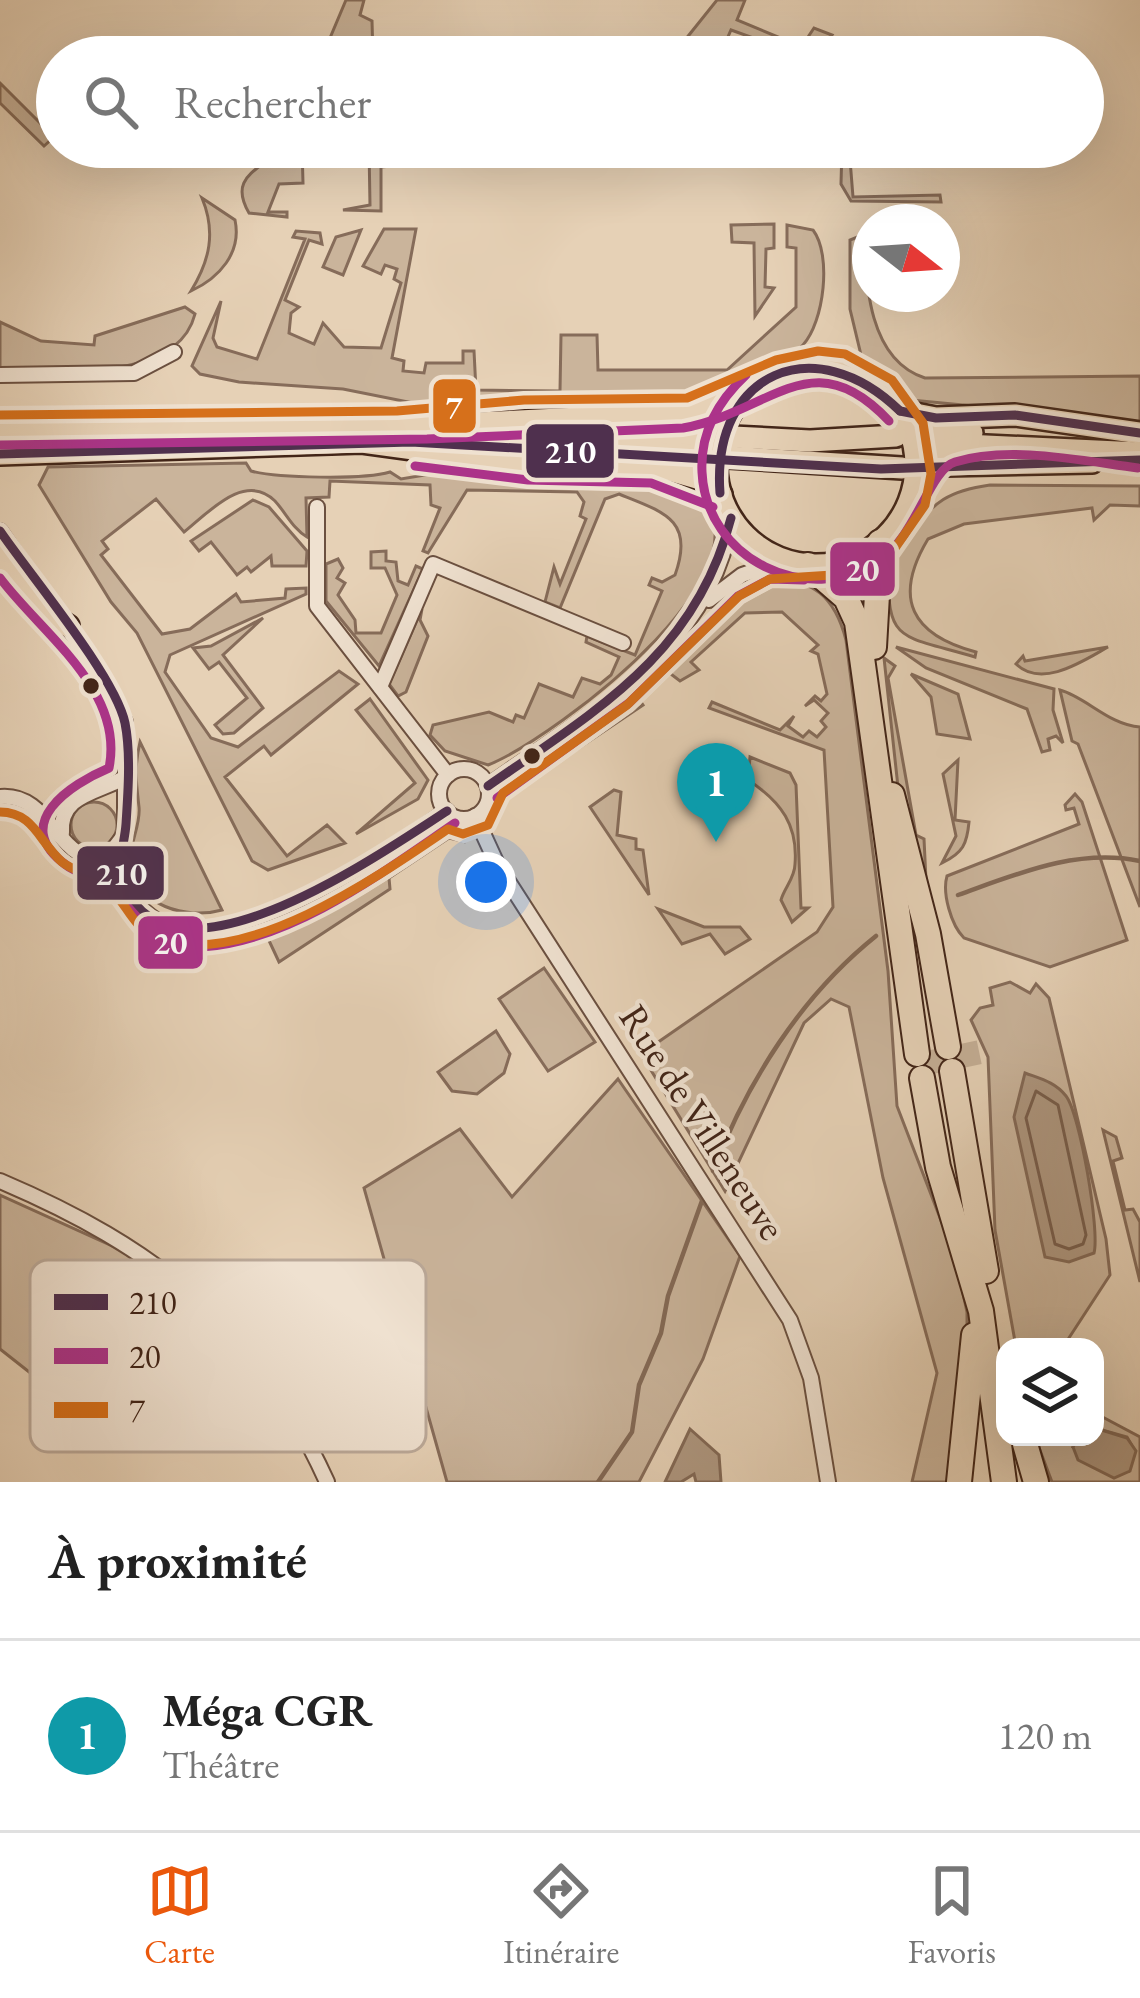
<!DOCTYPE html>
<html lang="fr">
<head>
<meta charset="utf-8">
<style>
  body { margin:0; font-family:"EB Garamond",serif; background:#f6f6f6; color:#222 }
  .controls { position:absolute; right:36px; bottom:36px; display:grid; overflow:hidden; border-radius:24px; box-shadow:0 12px 48px #0002 }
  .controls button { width:108px; height:108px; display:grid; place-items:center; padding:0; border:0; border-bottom:3px solid #e0e0e0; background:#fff; color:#222; font:60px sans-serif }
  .compass { position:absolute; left:852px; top:204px; width:108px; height:108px; border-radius:50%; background:#fff; box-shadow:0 12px 48px #0002; rotate:107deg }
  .you { position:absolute; left:486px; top:882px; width:42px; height:42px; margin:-30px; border:9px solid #fff; border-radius:50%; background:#1a73e8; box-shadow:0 0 0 18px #1a73e833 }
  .badge { display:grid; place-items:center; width:78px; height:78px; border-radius:50%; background:#ea580c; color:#fff; font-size:39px; font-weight:700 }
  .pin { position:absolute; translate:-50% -99px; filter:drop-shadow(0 3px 6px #0008) }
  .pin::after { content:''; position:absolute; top:63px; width:42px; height:36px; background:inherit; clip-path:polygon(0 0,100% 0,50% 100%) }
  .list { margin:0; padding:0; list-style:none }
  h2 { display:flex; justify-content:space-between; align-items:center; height:156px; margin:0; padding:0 48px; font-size:51px }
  h2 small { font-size:39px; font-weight:400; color:#767676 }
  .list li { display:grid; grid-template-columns:78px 1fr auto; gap:36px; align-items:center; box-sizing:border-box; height:192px; padding:0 48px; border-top:3px solid #e0e0e0 }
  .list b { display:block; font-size:45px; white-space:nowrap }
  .list p { margin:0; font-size:39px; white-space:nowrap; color:#767676 }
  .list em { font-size:39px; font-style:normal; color:#767676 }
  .icon { flex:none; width:66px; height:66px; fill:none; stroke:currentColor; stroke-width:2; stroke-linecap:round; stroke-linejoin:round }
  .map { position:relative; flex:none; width:1140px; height:1482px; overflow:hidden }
  .search { position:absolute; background:#fff; box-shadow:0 12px 48px #0002; left:36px; right:36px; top:36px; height:132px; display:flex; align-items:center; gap:30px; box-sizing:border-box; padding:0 42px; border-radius:66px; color:#767676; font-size:45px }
  .sheet { height:348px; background:#fff }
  nav { display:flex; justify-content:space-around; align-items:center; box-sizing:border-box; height:168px; border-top:3px solid #e0e0e0; background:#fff; font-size:33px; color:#767676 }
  nav a { display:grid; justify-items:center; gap:6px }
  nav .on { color:#ea580c }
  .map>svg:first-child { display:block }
  .green { fill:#cab49b; stroke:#866c5a; stroke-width:3 }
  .water { fill:#ae9780; stroke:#836956; stroke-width:3 }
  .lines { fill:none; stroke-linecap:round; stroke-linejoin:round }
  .shore { stroke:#785e4c; stroke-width:3 }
  .stream { stroke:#836956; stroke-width:4.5 }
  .motorway-tunnel { stroke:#c5af96; stroke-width:24; stroke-dasharray:24 12; stroke-linecap:butt }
  .minor-casing { stroke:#6b5040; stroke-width:18 }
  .primary-casing { stroke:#422518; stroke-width:26 }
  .trunk-casing { stroke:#422518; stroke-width:26 }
  .motorway-casing { stroke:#422518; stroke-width:28 }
  .minor { stroke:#efe1d0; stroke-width:14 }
  .primary { stroke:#e6d1b6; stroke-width:21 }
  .trunk { stroke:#e6d1b6; stroke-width:21 }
  .motorway { stroke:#e6d1b6; stroke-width:24 }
  .bus-1-casing { stroke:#efe1d0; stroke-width:18 }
  .bus-2-casing { stroke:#efe1d0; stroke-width:18 }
  .bus-3-casing { stroke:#efe1d0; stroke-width:18 }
  .bus-1 { stroke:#4f304e; stroke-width:9 }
  .bus-2 { stroke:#ac338a; stroke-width:9 }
  .bus-3 { stroke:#d6701b; stroke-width:9 }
  .bus-dot { fill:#422518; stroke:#efe1d0; stroke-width:4.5 }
  .labels { text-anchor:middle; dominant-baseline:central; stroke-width:9; stroke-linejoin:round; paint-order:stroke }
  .street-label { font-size:39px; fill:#422518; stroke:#efe1d0 }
  .key { fill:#efe1d0; stroke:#bba999; stroke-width:3 }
  .key-label { font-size:33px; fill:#422518 }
  .line-badge { stroke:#efe1d0; stroke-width:4.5 }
  .badge-label { font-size:33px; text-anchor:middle; font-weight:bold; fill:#fff }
</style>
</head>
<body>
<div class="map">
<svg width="1140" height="1482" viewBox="0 0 1140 1482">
  <rect width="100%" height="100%" fill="#e6d1b6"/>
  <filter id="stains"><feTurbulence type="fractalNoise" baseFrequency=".00167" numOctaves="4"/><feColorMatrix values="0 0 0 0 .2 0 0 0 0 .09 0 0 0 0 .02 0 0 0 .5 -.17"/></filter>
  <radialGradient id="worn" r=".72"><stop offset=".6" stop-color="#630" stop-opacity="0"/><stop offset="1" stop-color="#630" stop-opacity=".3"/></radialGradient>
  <!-- green -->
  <g class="green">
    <path d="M346,0H364L360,15L372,21L373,57H322Z"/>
    <path d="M717,0H745L737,20L783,39V45L806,40L814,28L832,35L818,54L808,45L803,50L807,57L731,30L720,55L685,40Z"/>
    <path d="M0,83L54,137L44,146L0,103Z"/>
    <path d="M281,147H302L303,183L279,184L268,212H287V217L249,213C227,175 262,171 281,147Z"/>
    <path d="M369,147H395L390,166L381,167V211L343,210L370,205Z"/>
    <path d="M842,147H849L853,197L940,195L941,202L851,201L841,184Z"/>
    <path d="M202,198L235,220C242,253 219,278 191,291C210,260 216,232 202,198Z"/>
    <path d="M774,224V248L766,249L765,287L774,288L755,316L754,243L732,242L731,225Z"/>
    <path d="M787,225L813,230C832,255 824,322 803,345C794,355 780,354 769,360C742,373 727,394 698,402L423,405L343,389L239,382L200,374L192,366L221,301L213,338L217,347L257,359L305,239L293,237L296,231L320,233L322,244L309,240L285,300L299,307L291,313L289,333L314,344L323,323L344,347L381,348L401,283L394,279L397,269L385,265L381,274L363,266L384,229H416L392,358L404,361L403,371L424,373L426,363H463V351H474L476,390L560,391L561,335H597L598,370H727L796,307V248L787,247Z"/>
    <path d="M361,230L343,275L323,267L336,237Z"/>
    <path d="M870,232L865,235C865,284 869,360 925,378L1140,376V422L911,400L891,377L862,359L850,309V240Z"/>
    <path d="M185,307L195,314C177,385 55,369 0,369V322L41,341L94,345L95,336Z"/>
    <path d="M246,463L251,471C277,478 363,480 390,472L401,479L431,474L683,483C803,553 554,739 488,765L445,751L430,735L433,725L489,712L513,722L516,715L524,718L539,684L573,697L582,678L600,684L611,675L619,657L586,642L587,636L635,655L662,591L649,585L652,578L662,582L675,575C695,520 664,512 619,494L605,499L560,608L545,602L554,567L560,584L586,519L580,516L584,502L577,492L467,490L428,553L423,551L440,508L431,505L430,485L330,481L329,497L306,498L307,537C293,529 286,513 275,501C245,471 208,513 184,532L156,499L102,541L108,549L101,555L162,634L190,629L236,594L241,602L285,598L286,589L306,588V594L170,655L165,672L211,738L238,747L339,671L358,684L271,755L264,746L225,777L287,856L327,825L345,843L268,870L252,861L137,633L111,602L39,485L48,467Z"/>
    <path d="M990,485L1140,486V506L1110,505L1094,520L1092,508L964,524L928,539C892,599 912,635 976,652L975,657C894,633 887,645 888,555C931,517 926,494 990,485Z"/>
    <path d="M253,500L269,507L307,551L306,566H272L271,556L251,572L247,567L237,575L211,542L199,551L191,541Z"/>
    <path d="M386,551V561L396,562L398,581L408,585L416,566L423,569L379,666L326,601V564L338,559L343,568L337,578L345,583L338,595L355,620L356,633H381L397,595L385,568H371V552Z"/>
    <path d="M770,574C814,583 834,594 846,640L888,971L897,1106L955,1257L967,1312V1364L948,1482H912L937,1373L883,1178L849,1007L831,999L804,1023L725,1191L641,1054L817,932L833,907L824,750L709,708L712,702L780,730L794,716L788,726L803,737L809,731L817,737L826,727L821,721L828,713L814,700L805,706L815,696L821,701L827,694L818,654L811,651L818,645L782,612L745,613L691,662L699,670L680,681L663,668L740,589Z"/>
    <path d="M422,609L420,620L428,636L406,692L398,696L389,684Z"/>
    <path d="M263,618L223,655L263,708L234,733L223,734L215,725L247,698L219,662L209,669L193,648L211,646Z"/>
    <path d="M896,647L1054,689L1053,710L1063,743L1056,736L1048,739L1050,750L1042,752L1027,709L926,668Z"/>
    <path d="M1108,647C1083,661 1042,689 1016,664L1023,656L1025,661Z"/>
    <path d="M884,658L895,666L888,678L916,835L924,839L926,880L898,787Z"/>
    <path d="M911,674L958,694L970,739L937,734L931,697Z"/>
    <path d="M1060,690C1086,697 1109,725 1140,727V907L1078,744L1072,741Z"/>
    <path d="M637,696L643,705L497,803L506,788Z"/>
    <path d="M370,699L428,780L418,799L356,834L415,783L356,710Z"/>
    <path d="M140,742L222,910C187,920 136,906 131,864C128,845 141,826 139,807C136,781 134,768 140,742Z"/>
    <path d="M750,757L790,773L796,785L801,908H808L792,922L781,900C784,888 795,878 795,864C798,826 782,802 748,780Z"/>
    <path d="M958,760L955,820L969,822C967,844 963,853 942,863L956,836L943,774Z"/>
    <path d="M614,790L621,792L617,835L636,839V849L643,850L649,895L590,807Z"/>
    <path d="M1075,794L1082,802L1127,940L1050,967L964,938C951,925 942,893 947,876L1079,824L1074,808L1066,810L1065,805Z"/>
    <circle cx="94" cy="825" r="23"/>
    <path d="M450,825L462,841L449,838L389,878L390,889L279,962L265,932L431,829Z"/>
    <path d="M658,909L704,927H740L750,939L725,954L710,934L682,944Z"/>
    <path d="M544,968L595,1042L548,1071L499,999Z"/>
    <path d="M1010,982L1030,993L1036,984L1049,998L1106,1239L1110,1275L1063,1347H1016L995,1230L988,1057L971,1020L980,1008L993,1005L990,988Z"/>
    <path d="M496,1031L510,1054L504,1073L477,1094L452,1091L438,1072Z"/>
    <path d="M618,1079L740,1256L703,1359L639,1482H447L364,1188L460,1129L512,1197Z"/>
    <path d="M1103,1130L1116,1137L1122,1158L1113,1161L1125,1210L1133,1209L1140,1222V1282Z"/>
    <path d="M0,1195L143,1260L230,1348L123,1446L0,1349Z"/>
    <path d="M1095,1413L1140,1437V1482H1052L1035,1437H1079L1073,1447L1129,1471L1135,1451L1127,1437L1095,1428Z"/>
  </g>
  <!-- water -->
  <g class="water">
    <path d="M1025,1073C1041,1079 1055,1082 1066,1096C1080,1114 1100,1231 1094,1253L1069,1262L1045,1257L1014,1117Z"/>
    <path d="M1095,1428L1127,1438L1136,1451L1130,1471L1114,1478L1078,1460L1073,1447L1079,1437H1095Z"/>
    <path d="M690,1429L719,1455L721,1482H696L694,1474L681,1482H665Z"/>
  </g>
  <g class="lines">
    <!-- shore -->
    <path class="shore" d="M1036,1091L1058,1105L1086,1235L1083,1244L1069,1249L1055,1244L1026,1118Z"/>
    <!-- stream -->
    <g class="stream">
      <path d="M958,895C1017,874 1077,848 1140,861"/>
      <path d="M713,1171C747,1082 801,996 876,936"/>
      <path d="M598,1482L632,1432L639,1385L661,1333L668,1296L703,1198"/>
    </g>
    <!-- motorway-tunnel -->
    <g class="motorway-tunnel">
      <path d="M965,1043L970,1067"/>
      <path d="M936,1049L940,1074"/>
    </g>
    <!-- minor casing -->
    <g class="minor-casing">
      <g id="minor">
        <path d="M0,375L134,373L174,352"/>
        <path d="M317,507V606L448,775"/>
        <path d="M0,531L103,680L125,722V834L109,855C58,873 54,792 0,797"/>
        <path d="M709,600L742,575L785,560"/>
        <path d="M380,687L433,564L623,643"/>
        <circle cx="464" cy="794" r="25"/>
        <path d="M488,786C587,715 712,649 731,518"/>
        <path d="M475,816L497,864L790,1320L811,1378L828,1482"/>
        <path d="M62,833C59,796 95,793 122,779"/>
        <path d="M95,859C121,877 132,908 161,923C231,958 388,852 447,811"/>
        <path d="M0,1181C155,1247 256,1325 327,1482"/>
      </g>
    </g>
    <!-- primary casing -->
    <g class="primary-casing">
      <g id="primary">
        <circle cx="816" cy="465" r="100"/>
        <path d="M900,411L936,418L1015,415L1140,433"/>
        <path d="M529,429L701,436"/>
        <path d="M928,433H972"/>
        <path d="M733,437L810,441L896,436"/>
        <path d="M423,443L697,455"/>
        <path d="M728,457L902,468"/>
        <path d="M946,465L1092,462"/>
        <path d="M916,478L937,453L965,445L1140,453"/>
      </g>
    </g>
    <!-- trunk casing -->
    <g class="trunk-casing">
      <g id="trunk">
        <path d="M0,430L457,424L681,413L740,400"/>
        <path d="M0,454L362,442L530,465L659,467L700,479L721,494"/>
        <path d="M0,553L44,611L68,626"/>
      </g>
    </g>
    <!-- motorway casing -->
    <g class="motorway-casing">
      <g id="motorway">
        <path d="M808,565L846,598L857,622L917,1054"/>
        <path d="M874,647L880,542"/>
        <path d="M892,795L928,934L948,1047"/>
        <path d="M952,1071L986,1271"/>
        <path d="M922,1078L938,1167L981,1311L1004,1482"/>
        <path d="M1023,1437L1036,1482"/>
        <path d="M959,1482L974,1335"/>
      </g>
    </g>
    <!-- minor -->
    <use href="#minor" class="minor"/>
    <!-- primary -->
    <use href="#primary" class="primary"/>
    <!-- trunk -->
    <use href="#trunk" class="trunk"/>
    <!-- motorway -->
    <use href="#motorway" class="motorway"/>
    <!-- bus-1 casing -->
    <g class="bus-1-casing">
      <g id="bus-1">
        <path d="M900,411L936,418L1015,415L1140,433"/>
        <path d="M0,454L411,442L881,469L1140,460"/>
        <path d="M720,493C711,372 815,328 900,411"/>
        <path d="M0,531C30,575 115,676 125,723C131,753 128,794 126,824C125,841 117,864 122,879C165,1007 384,851 447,811"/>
        <path d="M488,786C597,710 696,654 731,518"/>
      </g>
    </g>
    <!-- bus-2 casing -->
    <g class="bus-2-casing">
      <g id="bus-2">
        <path d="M746,375C718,401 700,433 702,472C706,559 807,608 879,561C917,535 929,470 955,462C1009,445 1083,461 1138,468"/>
        <path d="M0,445L427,439L683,428C772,412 812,339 889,421"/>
        <path d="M415,466L528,480L651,483L713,507"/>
        <path d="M0,578C41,633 125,690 109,768C71,784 9,824 66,865C78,875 96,874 107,885C138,913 152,950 202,947C292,941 383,872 455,823"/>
        <path d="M497,798L629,703L738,596L770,579L804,580"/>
      </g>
    </g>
    <!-- bus-3 casing -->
    <g class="bus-3-casing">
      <path id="bus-3" d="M0,415L397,411L524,400L687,398L776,360L818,351L845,354L892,380L923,423L931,474L925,505L893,551L848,574L770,579L739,596L627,705L503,793L488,825L463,834L448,829C379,876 249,967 161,940C131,930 126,898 103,882C90,873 74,872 62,862C39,842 34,812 0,812"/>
    </g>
    <!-- bus-1 -->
    <use href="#bus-1" class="bus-1"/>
    <!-- bus-2 -->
    <use href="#bus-2" class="bus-2"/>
    <!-- bus-3 -->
    <use href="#bus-3" class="bus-3"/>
  </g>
  <!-- markers -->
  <g class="bus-dot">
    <circle cx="91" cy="686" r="10"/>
    <circle cx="532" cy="756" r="10"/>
  </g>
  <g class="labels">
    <!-- street labels -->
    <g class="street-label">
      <text transform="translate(703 1122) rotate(57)">Rue de Villeneuve</text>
    </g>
  </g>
  <!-- legend -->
  <rect x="30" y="1260" width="396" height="192" rx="18" class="key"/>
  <rect x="54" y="1294" width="54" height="16" fill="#4f304e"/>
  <rect x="54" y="1348" width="54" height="16" fill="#ac338a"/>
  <rect x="54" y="1402" width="54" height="16" fill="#d6701b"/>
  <g class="key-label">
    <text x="129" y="1314">210</text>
    <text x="129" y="1368">20</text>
    <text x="129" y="1422">7</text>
  </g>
  <g class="line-badge">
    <rect x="431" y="377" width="47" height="58" rx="12" fill="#d6701b"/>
    <rect x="524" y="422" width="92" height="58" rx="12" fill="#4f304e"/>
    <rect x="828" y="540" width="69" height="58" rx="12" fill="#ac338a"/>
    <rect x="75" y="844" width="91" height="58" rx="12" fill="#4f304e"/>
    <rect x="136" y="914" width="69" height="57" rx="12" fill="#ac338a"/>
  </g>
  <g class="badge-label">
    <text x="454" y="418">7</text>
    <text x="570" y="463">210</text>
    <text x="862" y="581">20</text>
    <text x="121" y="885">210</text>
    <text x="170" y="954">20</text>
  </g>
  <rect width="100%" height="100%" filter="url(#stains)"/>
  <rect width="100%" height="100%" fill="url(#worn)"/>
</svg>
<div class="controls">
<button><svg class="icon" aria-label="layers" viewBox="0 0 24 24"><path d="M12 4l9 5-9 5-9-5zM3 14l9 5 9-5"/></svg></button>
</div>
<svg class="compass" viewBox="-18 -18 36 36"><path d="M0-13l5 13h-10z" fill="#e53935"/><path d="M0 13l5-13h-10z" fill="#767676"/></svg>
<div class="you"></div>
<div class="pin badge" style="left:716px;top:842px;background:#0f9aa8">1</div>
<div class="search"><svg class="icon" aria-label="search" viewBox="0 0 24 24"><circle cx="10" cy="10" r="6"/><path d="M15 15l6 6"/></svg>Rechercher</div>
</div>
<section class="sheet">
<h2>À proximité<small></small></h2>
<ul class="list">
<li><span class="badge" style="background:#0f9aa8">1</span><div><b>Méga CGR</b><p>Théâtre</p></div><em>120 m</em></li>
</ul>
</section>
<nav>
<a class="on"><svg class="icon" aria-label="map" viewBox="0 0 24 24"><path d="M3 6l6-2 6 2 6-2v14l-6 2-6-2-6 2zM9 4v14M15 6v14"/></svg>Carte</a>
<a><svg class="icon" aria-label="directions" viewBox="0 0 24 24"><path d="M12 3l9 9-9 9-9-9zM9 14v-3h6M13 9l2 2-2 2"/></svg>Itinéraire</a>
<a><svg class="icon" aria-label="saved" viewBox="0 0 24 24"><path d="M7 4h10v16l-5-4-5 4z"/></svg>Favoris</a>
</nav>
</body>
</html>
